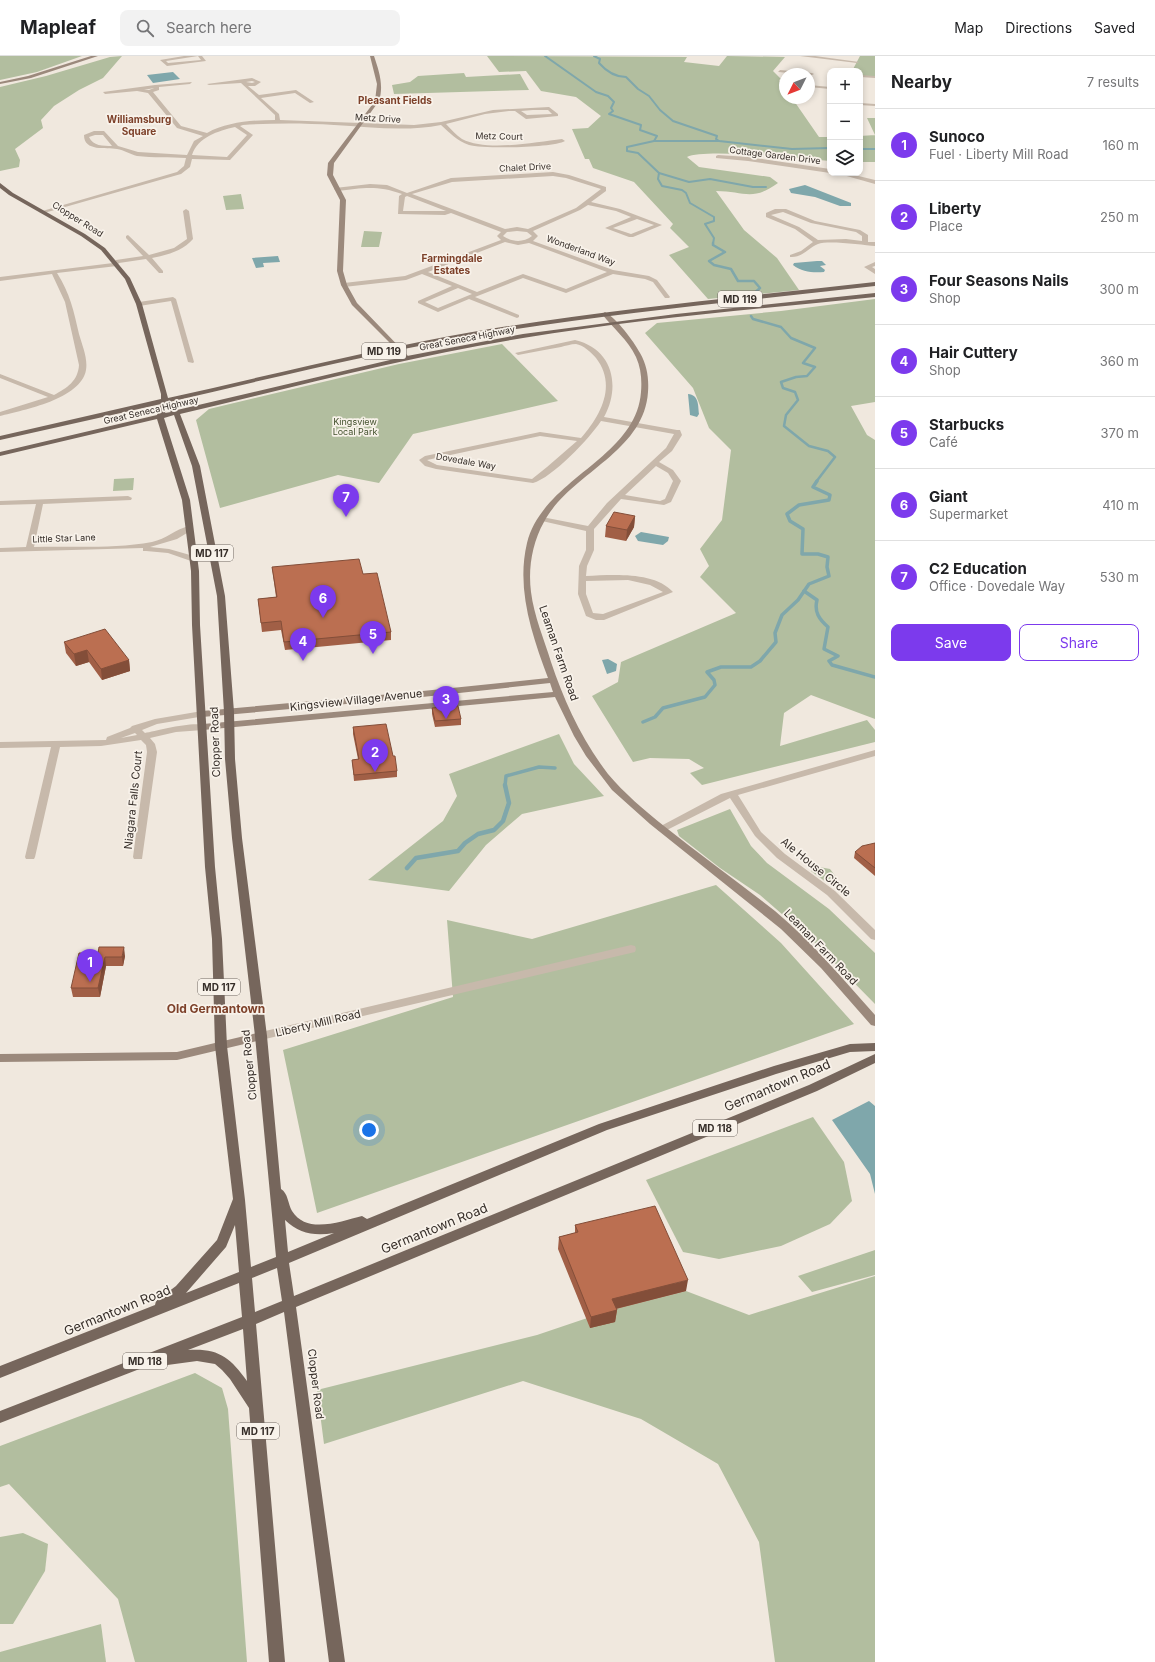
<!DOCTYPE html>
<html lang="en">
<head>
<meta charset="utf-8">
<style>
  body { margin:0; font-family:Inter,sans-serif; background:#f2f2f2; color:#202124 }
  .controls { position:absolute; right:12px; top:12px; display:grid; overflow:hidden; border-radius:8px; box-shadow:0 2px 6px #0003 }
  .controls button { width:36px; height:36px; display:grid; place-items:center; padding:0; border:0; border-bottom:1px solid #e0e0e0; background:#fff; color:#202124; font:20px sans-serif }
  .compass { position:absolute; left:779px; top:12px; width:36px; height:36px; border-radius:50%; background:#fff; box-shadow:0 2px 6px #0003; rotate:228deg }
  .you { position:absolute; left:369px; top:1074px; width:14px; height:14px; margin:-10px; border:3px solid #fff; border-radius:50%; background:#1a73e8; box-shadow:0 0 0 6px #1a73e833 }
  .badge { display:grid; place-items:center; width:26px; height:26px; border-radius:50%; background:#7c3aed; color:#fff; font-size:13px; font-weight:700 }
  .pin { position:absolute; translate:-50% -33px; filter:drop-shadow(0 1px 2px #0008) }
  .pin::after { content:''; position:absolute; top:21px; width:14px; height:12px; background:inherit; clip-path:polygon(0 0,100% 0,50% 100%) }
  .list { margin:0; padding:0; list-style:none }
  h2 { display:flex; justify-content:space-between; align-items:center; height:52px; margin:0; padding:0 16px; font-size:17px }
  h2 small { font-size:13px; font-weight:400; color:#757577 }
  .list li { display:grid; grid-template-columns:26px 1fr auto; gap:12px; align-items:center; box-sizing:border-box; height:72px; padding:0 16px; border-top:1px solid #e0e0e0 }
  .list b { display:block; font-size:15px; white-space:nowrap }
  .list p { margin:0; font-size:13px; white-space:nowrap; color:#757577 }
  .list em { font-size:13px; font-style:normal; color:#757577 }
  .actions { display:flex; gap:8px; padding:12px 16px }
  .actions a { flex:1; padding:9px 0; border:1px solid #7c3aed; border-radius:8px; text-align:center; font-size:14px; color:#7c3aed }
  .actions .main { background:#7c3aed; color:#fff }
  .icon { flex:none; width:22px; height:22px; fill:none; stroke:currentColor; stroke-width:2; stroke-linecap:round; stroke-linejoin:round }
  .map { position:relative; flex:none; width:875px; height:1606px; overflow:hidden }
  header { display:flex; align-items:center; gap:24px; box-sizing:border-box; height:56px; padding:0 20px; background:#fff; border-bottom:1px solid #e0e0e0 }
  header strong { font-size:19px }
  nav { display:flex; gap:22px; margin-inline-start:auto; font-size:14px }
  .search { width:280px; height:36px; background:#f2f2f2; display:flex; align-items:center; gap:10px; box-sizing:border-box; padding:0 14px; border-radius:8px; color:#757577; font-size:15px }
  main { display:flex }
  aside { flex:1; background:#fff }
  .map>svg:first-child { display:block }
  .green { fill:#b2be9f }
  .water { fill:#7fa7ab }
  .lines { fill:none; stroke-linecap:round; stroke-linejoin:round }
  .stream-far3 { stroke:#7fa7ab; stroke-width:2 }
  .stream-far2 { stroke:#7fa7ab; stroke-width:2.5 }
  .stream-far1 { stroke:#7fa7ab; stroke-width:3.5 }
  .stream { stroke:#7fa7ab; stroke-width:4.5 }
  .street { fill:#c7b9ab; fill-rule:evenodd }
  .secondary { fill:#9b897c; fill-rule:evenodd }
  .primary { fill:#76665c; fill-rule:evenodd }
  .wall { fill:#a15f46 }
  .shaded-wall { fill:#834e39 }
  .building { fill:#bb6f51; stroke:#834e39 }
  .labels { text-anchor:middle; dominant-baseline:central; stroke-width:3.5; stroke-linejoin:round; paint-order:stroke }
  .far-street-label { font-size:9px; fill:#362e29; stroke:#f8f2ea }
  .far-park-label { font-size:9px; fill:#44522f; stroke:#f8f2ea }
  .far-neighbourhood-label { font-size:10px; font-weight:bold; fill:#7d412a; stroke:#f8f2ea }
  .shield { fill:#f8f2ea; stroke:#706963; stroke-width:1 }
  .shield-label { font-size:10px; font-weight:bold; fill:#362e29 }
  .street-label { font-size:11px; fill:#362e29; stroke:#f8f2ea }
  .neighbourhood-label { font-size:12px; font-weight:bold; fill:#7d412a; stroke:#f8f2ea }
  .near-street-label { font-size:13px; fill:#362e29; stroke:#f8f2ea }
</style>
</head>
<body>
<header>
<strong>Mapleaf</strong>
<div class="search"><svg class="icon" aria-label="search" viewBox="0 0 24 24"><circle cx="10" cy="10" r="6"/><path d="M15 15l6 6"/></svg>Search here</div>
<nav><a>Map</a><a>Directions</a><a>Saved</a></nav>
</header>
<main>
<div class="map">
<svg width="875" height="1606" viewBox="0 0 875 1606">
  <rect width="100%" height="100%" fill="#f0e8de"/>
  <!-- green -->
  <g class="green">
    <path d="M0,0H82L37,16L0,24Z"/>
    <path d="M122,0L103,22L79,34L54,50L41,64L43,72L15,93L20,104L19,111L0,115V31L46,20L110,1Z"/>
    <path d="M487,0L687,1L684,6L719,10L727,0L785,1L773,15L781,23L779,24L785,32V42H792L819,81H830V105C804,103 705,92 687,101L699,111L770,121L778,127C752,146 744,135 716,135L744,174L777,202L799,234L708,243L669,199L689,191L670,172L673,168L634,126L593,112L589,103H585L572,73L588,72L601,60L576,41L541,35L526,15L499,16Z"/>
    <path d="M860,0H875V21L860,20V15H852Z"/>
    <path d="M464,17L466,21L520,18L529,34L394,38L392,29L410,26L418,20Z"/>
    <path d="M867,62H875V106H860V80L875,79Z"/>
    <path d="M241,138L244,153L226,154L223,140Z"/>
    <path d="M364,175L382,176L379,191H361Z"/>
    <path d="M875,243V346L851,350L867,379L875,384V663L811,639L784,657L780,690L867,664L875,674V686L702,729L690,717L704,712L689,703L650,702L633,706L592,640L618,626L621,606L736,557L700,521L709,510L700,493L722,464L731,394L709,372L693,332L645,277L657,267L781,255Z"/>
    <path d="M502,288L558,345L413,378L379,427L338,419L220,452L196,364L209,353L399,308Z"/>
    <path d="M134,422L133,434L113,435L114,423Z"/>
    <path d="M559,678L574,708L604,740L522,758L486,789L449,835L368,824L443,765L457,740L449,718Z"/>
    <path d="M730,753L751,790L767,807L829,853L875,897V948L813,885L760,839L720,812L679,780L677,774Z"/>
    <path d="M814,810L830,813L836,821L833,826H826L811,815Z"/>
    <path d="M716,829L781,887L854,968L317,1157L283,994L453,941L447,864L532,883Z"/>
    <path d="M813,1061L844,1106L852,1145L830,1168L781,1190L719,1203L683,1196L646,1124Z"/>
    <path d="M875,1194V1219L812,1236L798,1220Z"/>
    <path d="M875,1220V1606H775L759,1486L718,1408L641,1363L523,1325L324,1388L317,1334L537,1279L611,1254L686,1235L749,1259Z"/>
    <path d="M195,1317L222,1332L228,1353L247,1606H135L118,1543L9,1428L0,1431V1390Z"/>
    <path d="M23,1477L48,1488L45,1515L13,1568H0V1481Z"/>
    <path d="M101,1568L106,1606H0V1596Z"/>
  </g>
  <!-- water -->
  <g class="water">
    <path d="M173,16L180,23L153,27L147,19Z"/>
    <path d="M805,129L851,147V150H840L815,141L791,137L789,133Z"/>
    <path d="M278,200L280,206L263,207L264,211L256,212L252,202Z"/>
    <path d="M817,205H822L826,209L820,210L825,214L824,216C813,217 802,216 793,209L794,207Z"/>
    <path d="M688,338C699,339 698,349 699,358L697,361L690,359Z"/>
    <path d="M641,476L669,481L668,485L663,489L638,485L635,480Z"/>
    <path d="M608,603L617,608L616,615L607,618L602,604Z"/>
    <path d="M869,1045L875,1050V1138L870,1118L832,1064Z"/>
  </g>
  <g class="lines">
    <!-- stream-far3 -->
    <g class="stream-far3">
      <path d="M545,0L596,36L608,40L614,46L611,52L613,55L609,58L641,69L640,74L657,80L654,85L627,91V95L638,97L659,117L658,123L662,130L682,134L686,137L690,147L714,161V165L705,168L714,182L713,188"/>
      <path d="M594,0L600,3L599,7C606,15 616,21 626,21L638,33L649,40L660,54L673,65L717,80L716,83L719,85L792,93L830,92"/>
      <path d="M654,85H719"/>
      <path d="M860,93H875"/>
      <path d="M659,117L689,126L710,123L753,131H766"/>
    </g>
    <!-- stream-far2 -->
    <g class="stream-far2">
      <path d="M713,187V189L725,196L709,205L714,209L731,213L738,225H754L760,232L752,239"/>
      <path d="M751,260L753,263L781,271L791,282L815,292L803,307L815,311L807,320L796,321L781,326L783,332L795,336L798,344L786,359L784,370L809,390L828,395L835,401L816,426"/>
    </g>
    <!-- stream-far1 -->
    <g class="stream-far1">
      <path d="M804,535L817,544C814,556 819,563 828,571L824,593L838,600L829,605L832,609L875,621"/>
      <path d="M643,666L655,661L663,652L705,641L715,629L714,624L707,616L721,611H751L760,605L776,586L775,577L782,559L798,544L809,528L829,520L827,511L828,501L818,498H802L803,473L790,465L787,458L799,449L829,444L830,439L813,431L817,425"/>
      <path d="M505,730L506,720L539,711L555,712"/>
    </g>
    <!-- stream -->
    <path class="stream" d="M407,812L416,802L458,795L465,787L478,778L494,774L503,765L509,747L505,729"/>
    <!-- street -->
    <g class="street">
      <path d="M184,0H202L206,5L167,10L160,4ZM198,0L201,4L168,7L166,5Z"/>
      <path d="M800,0H815L859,6L857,7Z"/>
      <path d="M780,14L812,17L814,18L812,19L778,16Z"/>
      <path d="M860,19L875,20V22L860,21Z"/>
      <path d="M252,22L261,26L255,30H248L259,39L296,34L314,46L310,47L295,37L261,42L279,58L280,64L414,69L441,66L493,54L549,51L558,58V60L526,63L515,55H509L485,58L446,68C451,73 456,79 462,83C487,96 535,86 562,83L565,85C553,92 483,93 469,89C457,85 450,77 441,69C406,76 370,71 334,69C304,67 273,67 243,69L240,70L253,79L230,104L192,103L190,111L181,118L44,157L39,156L177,116L184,110L186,102C170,101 153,102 137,100C130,98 124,94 117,93C106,91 84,96 84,79L94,75H104L118,90L138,96L187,99L194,85L203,80L177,72L148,37L137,35L105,38L103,36L155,29L192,26L190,28L159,31V34L153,36L181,70L207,77C227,66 253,64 275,64V59L241,27L209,29L207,28ZM252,25L255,26L252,27L246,26ZM154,32L149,34H144ZM533,54H548L552,58L527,59L521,55ZM235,71L247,79L227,101L192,99C198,81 218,75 235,71ZM95,79H103L112,90C103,90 93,90 89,81Z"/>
      <path d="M809,29L830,31V33L809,31Z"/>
      <path d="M860,47L875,48V50L860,49Z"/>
      <path d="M718,99L748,101L830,113V117L748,105L716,102V100Z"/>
      <path d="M553,116L569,119L606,131V135L591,146L620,153L662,169L633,181H629L605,172L631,161L616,155L588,149L580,154L533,175L538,180L533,185L613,214L649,220L657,224L670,241L669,242H665L653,226L645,223L613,218L566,237L523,222L475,241L519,259V261L517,262L469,243L438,256L418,247V245L452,230L422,218L406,224L344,231L341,229L344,227L405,220L501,184L497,180L501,176L451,157L445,159L398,158L399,140L402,138C377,129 363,132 337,135L334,133L335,132L370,128L387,129L407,137L451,122ZM553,120L566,122L601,133L576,152L528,173L517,171L505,173L412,138L452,126ZM407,140L446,155H403L405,141ZM637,163L654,169L631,178L613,172ZM517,175L527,176L532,180C523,187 512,186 503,180L507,176ZM505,186L518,189L529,187L607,216L566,233L523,218L477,236L428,216ZM458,232L472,238L438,252L425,246Z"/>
      <path d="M836,117H846L875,124V128Z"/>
      <path d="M186,153L189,155L193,183C183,195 167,199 152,202L163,215V217H159L146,203L119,207L117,210L57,217C70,237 74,256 79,278C82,289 88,302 86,314C81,343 24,354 0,360V356L48,341L0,322V318L54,339C67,332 78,325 79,309L65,246L52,218L0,225V221L113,207L116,204L143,200L126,182V180L128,179L149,199L174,192L187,183L183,155Z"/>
      <path d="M775,153H786L815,165L860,174L868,179V186H875V190C863,189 828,184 818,188C808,192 802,202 790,201V199L801,195L813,186L795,173L766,161V157ZM783,156L811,167L856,176L862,180V185L846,183L818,184L799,171L771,159Z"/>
      <path d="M875,206V210L872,211L875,213V218L864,211Z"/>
      <path d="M173,241L176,243L194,306L193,307L188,306L171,245L139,250L136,248L139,246Z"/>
      <path d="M575,284C613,293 621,330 604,361L677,374H680L682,379L672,395L659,406L673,414L681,425L671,446L664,449L621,443L594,473V494L587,510L586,520C612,519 654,515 673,536L604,564H596L586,560L578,538L579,510L586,494V475L542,465L538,463L542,461L588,470L607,447L666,392L674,378L601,365C590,382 552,422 533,427L436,413L425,410L419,404L425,400L540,376L581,382C601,359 617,329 596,302C591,296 583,289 576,288C571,288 565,290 561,291C546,294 532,296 518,299L515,297ZM540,380L577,385L547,411L532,423L437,409L427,404ZM656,410L668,417L673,425L665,443L660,445L625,439ZM628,524L650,529L663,536L603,558L593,557L586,538V525Z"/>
      <path d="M128,440L132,442L131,444L43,448L34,491C73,490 114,493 152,486C166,483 176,473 189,470L193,472L192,474L177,483L150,491L169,493L197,501V505H191L168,497L146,495H143V492L0,496V492L26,491L36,448L0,449V445Z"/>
      <path d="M202,655L205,656L207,658L205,660L157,668L142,674L145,677C157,675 199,663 208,671L203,674L176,676L150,682L155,688L157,696L142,803H134L133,801L147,696L146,689L141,684L101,690L60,691L35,801L34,803H26L25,801L51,691L0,692V686L106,684L107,681L130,672L132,670L155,663ZM135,677L137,679L121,682Z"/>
      <path d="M875,694V700L738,739L761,776L785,798L835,835L875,874V884L871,883L827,839L777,802L755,780L730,742L665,775H659L657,773L659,771L721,738Z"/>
      <path d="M631,889L635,890L636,893L635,896L261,984L257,983L255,980L257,977L261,976Z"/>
    </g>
    <!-- secondary -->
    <g class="secondary">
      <path d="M91,0H98L31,22L0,28V26L28,20Z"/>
      <path d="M370,0H374C379,15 384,29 379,45L334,107L333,119L346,144L343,215L347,229L357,247L409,301V303L407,304L352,249L341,229L337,215L340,144L327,119L328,107L375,45L377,28Z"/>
      <path d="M605,256C617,263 633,284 640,297C647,309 649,322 648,336C644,397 570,417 544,466C532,487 528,513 531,536C534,560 544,583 551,606C564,645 582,684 608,718C624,737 644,754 664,770C700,799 738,826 775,855C812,886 843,923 875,959V970L871,969L821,912L781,873L650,768L612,734L586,700L574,680L555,641L203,674L198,671L203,668L553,636L550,627L413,642L202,661L197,658L202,655L413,636L548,622C532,579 516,533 527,487C543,422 636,403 641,336C642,324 641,312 636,301C628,284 613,272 602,258Z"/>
      <path d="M261,976L265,977L267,980L265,983L177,1004L0,1006V998L177,996Z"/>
    </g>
    <!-- primary -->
    <path class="primary" d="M0,127L13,137L85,178L105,192L130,222L142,248L168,342C271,319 374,293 478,275C609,253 743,241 875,226V230C743,245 610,257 478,279C374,297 272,322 169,346L177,354L407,300L523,278L676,258L875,237V241C758,253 639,263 523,282C407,301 294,331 180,358L200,410L225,540L234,656L235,703L242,782L267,980L281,1133C288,1137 288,1148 292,1155C307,1179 341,1165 362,1160L367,1163L599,1068L774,1010L850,988L875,987V995L850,996L776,1018L607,1074L289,1207L294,1240L809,1029L875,998V1007L817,1035L296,1251L345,1606H329L284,1256L256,1268L285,1606H269L249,1352L230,1323L222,1314L215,1308L197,1305L160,1310L155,1307L0,1367V1355L242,1261L239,1227L0,1322V1310L155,1249L156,1245L176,1230L217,1184L233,1143L215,990L212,883L205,811L192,569L191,515L182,444L157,363L0,400V396L157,359L161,348L0,384V380L161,343V338L136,248L125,223L101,194L81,180L9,139L0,132ZM167,352L171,356L165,357ZM174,359L192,410L217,540L224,656L225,703L232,782L255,980L276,1201L251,1211L245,1144L227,990L222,883L215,811L200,569L199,515L190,444L164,362ZM285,1164C299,1178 315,1180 334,1177L288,1196ZM235,1169L239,1216L186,1237L226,1191ZM277,1212L282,1245L255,1256L252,1222ZM243,1273L247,1325C230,1301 218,1292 188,1294Z"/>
  </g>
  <!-- wall -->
  <g class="wall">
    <path d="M635,460L634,471L626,485L605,481L606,470Z"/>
    <path d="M272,511L363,518L391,576V584L285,594L281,574L262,576L258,543L276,541L273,519Z"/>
    <path d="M64,586L129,604L130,615L102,624L89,606L76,610L66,597Z"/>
    <path d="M432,652L461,663V669L435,671L432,658Z"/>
    <path d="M353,671L393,700L397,715V721L354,725L352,704L358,703L353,678Z"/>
    <path d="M875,787V820L854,802L855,796Z"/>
    <path d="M98,897L125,900L123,910H106L100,941H73L71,932Z"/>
    <path d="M575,1169L686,1235L616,1253L617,1254L615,1266L590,1272L558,1193L559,1181L575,1177Z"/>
  </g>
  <!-- shaded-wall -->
  <g class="shaded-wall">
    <path d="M635,460L634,471L626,485L627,474Z"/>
    <path d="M87,594L89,606L76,610L74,598Z"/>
    <path d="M129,604L130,615L102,624L101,613Z"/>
    <path d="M124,891L125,900L123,910L122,901Z"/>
    <path d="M105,901L106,910L100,941L98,932Z"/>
    <path d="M688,1224L686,1235L611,1254L612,1243Z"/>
    <path d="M617,1254L615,1266L590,1272L591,1261Z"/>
  </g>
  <!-- building -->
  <g class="building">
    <path d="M614,456L635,460L627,474L606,470Z"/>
    <path d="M359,503L363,518L377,517L391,576L284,586L281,565L261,567L258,543L277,541L272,511Z"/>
    <path d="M105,573L129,604L101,613L87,594L74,598L64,586Z"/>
    <path d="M458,650L461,663L435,665L432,652Z"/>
    <path d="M386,668L393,700H395L397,715L354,719L352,704L359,703L353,671Z"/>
    <path d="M875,787V812L855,796L862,790Z"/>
    <path d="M99,891H124L122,901H105L98,932H71L79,897H98Z"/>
    <path d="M655,1150L688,1224L612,1243L617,1254L591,1261L559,1181L578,1176L575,1169Z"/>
  </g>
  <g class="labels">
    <!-- far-street labels -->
    <g class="far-street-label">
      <text transform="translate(378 62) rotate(3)">Metz Drive</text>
      <text transform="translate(499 80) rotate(1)">Metz Court</text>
      <text transform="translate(775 99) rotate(7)">Cottage Garden Drive</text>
      <text transform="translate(525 111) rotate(-3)">Chalet Drive</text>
      <text transform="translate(78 163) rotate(32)">Clopper Road</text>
      <text transform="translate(581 194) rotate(20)">Wonderland Way</text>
      <text transform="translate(467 282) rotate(-11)">Great Seneca Highway</text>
      <text transform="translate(151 354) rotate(-13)">Great Seneca Highway</text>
      <text transform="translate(466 405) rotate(10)">Dovedale Way</text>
      <text transform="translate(64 482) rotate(-2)">Little Star Lane</text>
    </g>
    <!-- far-park labels -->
    <g class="far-park-label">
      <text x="355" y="365">Kingsview<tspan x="355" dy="10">Local Park</tspan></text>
    </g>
    <!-- far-neighbourhood labels -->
    <g class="far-neighbourhood-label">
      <text x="395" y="44">Pleasant Fields</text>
      <text x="139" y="63">Williamsburg<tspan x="139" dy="12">Square</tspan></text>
      <text x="452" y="202">Farmingdale<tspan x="452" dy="12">Estates</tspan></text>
    </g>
    <!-- shield labels -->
    <g class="shield">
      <rect x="718" y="235" width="44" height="16" rx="3"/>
      <rect x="362" y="287" width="44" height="16" rx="3"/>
      <rect x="191" y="489" width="42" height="16" rx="3"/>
      <rect x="198" y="923" width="42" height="16" rx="3"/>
      <rect x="693" y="1064" width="44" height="16" rx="3"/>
      <rect x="123" y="1297" width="44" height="16" rx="3"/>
      <rect x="237" y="1367" width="42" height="16" rx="3"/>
    </g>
    <g class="shield-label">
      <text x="740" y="243">MD 119</text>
      <text x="384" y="295">MD 119</text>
      <text x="212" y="497">MD 117</text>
      <text x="219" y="931">MD 117</text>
      <text x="715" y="1072">MD 118</text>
      <text x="145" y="1305">MD 118</text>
      <text x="258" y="1375">MD 117</text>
    </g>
    <!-- street labels -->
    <g class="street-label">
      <text transform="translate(559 597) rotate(71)">Leaman Farm Road</text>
      <text transform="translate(356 644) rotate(-6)">Kingsview Village Avenue</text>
      <text transform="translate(215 686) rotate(-92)">Clopper Road</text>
      <text transform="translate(133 744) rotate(-84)">Niagara Falls Court</text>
      <text transform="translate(816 811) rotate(39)">Ale House Circle</text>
      <text transform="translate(821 891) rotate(46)">Leaman Farm Road</text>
      <text transform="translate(318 967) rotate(-13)">Liberty Mill Road</text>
      <text transform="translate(249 1009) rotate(-96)">Clopper Road</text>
      <text transform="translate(316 1328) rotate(83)">Clopper Road</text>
    </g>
    <!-- neighbourhood labels -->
    <g class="neighbourhood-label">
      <text x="216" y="952">Old Germantown</text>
    </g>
    <!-- near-street labels -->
    <g class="near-street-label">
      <text transform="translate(777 1029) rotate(-23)">Germantown Road</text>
      <text transform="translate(434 1172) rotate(-22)">Germantown Road</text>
      <text transform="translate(117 1254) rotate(-22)">Germantown Road</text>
    </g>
  </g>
</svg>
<div class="controls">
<button>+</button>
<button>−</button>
<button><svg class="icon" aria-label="layers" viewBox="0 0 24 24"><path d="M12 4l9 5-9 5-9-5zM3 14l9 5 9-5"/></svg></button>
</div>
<svg class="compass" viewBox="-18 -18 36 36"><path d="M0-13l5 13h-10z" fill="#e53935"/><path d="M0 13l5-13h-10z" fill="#757577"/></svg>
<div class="you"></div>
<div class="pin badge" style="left:90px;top:926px">1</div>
<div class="pin badge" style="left:375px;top:716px">2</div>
<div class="pin badge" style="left:446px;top:663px">3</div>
<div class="pin badge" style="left:303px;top:605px">4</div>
<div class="pin badge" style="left:373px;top:598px">5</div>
<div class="pin badge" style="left:323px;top:562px">6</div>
<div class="pin badge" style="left:346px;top:461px">7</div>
</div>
<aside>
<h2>Nearby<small>7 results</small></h2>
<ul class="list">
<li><span class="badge">1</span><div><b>Sunoco</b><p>Fuel · Liberty Mill Road</p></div><em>160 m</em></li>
<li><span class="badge">2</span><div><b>Liberty</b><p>Place</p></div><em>250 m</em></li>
<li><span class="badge">3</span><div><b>Four Seasons Nails</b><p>Shop</p></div><em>300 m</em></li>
<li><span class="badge">4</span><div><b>Hair Cuttery</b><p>Shop</p></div><em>360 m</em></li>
<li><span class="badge">5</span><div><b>Starbucks</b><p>Café</p></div><em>370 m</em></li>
<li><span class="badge">6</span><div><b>Giant</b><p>Supermarket</p></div><em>410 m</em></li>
<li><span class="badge">7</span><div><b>C2 Education</b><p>Office · Dovedale Way</p></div><em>530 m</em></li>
</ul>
<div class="actions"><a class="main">Save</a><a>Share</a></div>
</aside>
</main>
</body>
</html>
